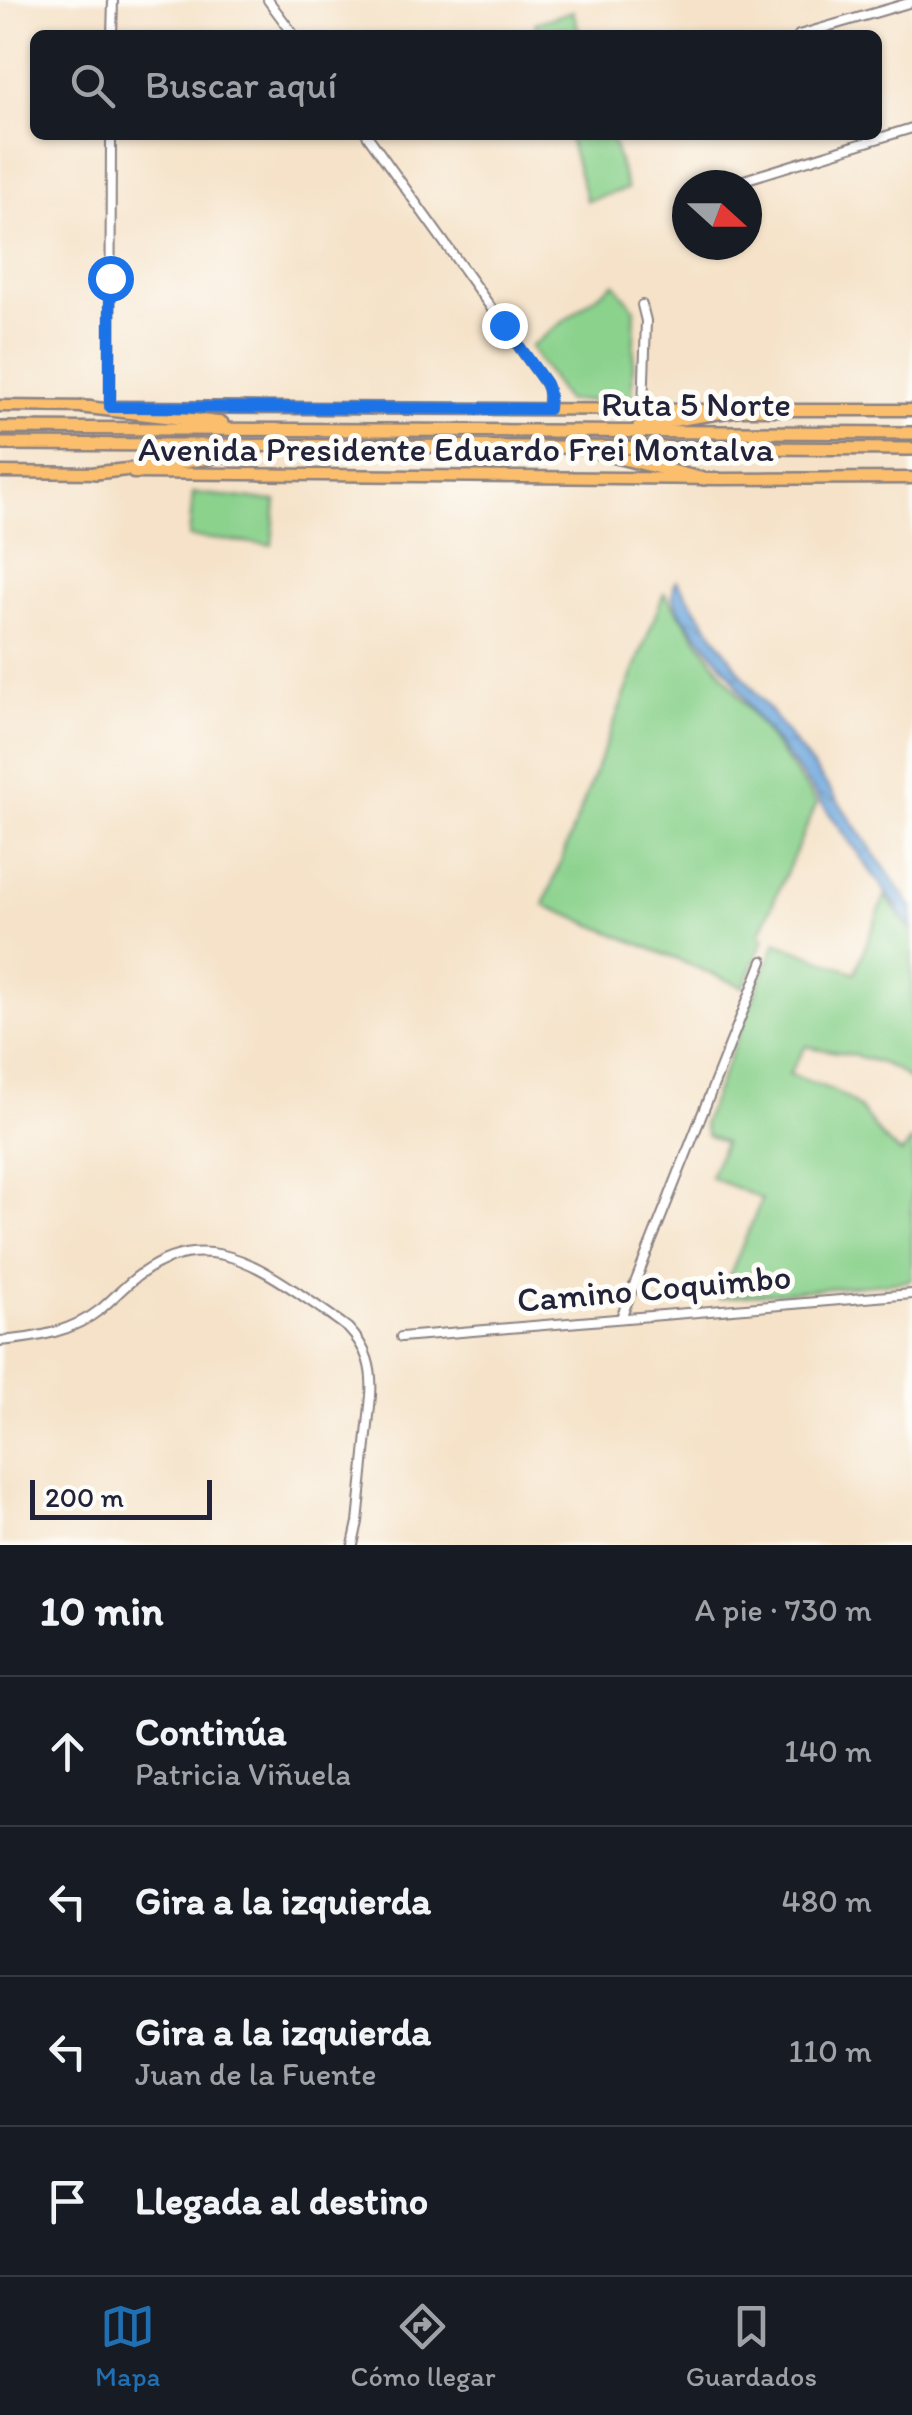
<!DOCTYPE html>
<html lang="es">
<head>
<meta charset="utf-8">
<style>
  body { margin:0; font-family:Itim,sans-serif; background:#242831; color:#f1f3f6 }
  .compass { position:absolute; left:672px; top:170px; width:90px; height:90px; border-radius:50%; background:#171b24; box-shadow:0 2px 8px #0004; rotate:111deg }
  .scale { position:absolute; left:30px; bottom:25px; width:182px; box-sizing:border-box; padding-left:10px; border:5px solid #22223b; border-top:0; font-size:28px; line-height:35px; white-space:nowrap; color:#22223b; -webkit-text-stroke:8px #fdfcf7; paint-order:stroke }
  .stop { position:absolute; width:30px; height:30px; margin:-22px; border:8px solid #1a73e8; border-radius:50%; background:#fff }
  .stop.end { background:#1a73e8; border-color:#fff; box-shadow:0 2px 10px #0008 }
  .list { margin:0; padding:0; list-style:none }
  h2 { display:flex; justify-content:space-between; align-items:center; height:130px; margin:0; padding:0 40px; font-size:42px }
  h2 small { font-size:32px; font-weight:400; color:#9ea1a6 }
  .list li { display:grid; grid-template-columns:65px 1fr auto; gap:30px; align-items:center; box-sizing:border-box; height:150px; padding:0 40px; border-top:2px solid #363941 }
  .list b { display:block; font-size:38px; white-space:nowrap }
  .list p { margin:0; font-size:32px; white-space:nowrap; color:#9ea1a6 }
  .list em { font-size:32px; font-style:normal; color:#9ea1a6 }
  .icon { flex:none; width:55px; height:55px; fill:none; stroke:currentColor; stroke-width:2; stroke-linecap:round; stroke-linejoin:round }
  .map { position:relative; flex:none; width:912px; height:1545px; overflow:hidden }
  .search { position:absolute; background:#171b24; box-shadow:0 2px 8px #0004; left:30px; right:30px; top:30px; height:110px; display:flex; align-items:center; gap:25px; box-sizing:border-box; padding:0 35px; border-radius:15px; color:#9ea1a6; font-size:38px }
  .sheet { height:730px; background:#171b24 }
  nav { display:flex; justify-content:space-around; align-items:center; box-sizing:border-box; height:140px; border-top:2px solid #363941; background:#171b24; font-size:28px; color:#9ea1a6 }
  nav a { display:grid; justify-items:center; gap:5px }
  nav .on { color:#1f6fb2 }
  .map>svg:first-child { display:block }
  .green { fill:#8bd28d; stroke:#567a64; stroke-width:2.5 }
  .water { fill:url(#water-ripples); stroke:#47648c; stroke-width:2.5 }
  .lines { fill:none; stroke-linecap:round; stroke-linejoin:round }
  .minor-casing { stroke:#8c8282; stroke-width:12 }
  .major-casing { stroke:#8c8282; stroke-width:15 }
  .highway-casing { stroke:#8c8282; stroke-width:16 }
  .minor { stroke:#fff; stroke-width:8 }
  .major { stroke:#fabe6d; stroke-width:10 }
  .highway { stroke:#fabe6d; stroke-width:11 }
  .route { stroke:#1a73e8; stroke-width:12 }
  .labels { text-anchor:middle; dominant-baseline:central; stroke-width:10; stroke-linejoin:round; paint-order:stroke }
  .street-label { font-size:35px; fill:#22223b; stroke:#fdfcf7 }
</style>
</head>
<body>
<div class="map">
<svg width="912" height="1545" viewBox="0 0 912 1545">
  <defs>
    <pattern id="water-ripples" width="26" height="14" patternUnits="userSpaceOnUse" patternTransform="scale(2.5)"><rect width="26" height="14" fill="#6ca6dc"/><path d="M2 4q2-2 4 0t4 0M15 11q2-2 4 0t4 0" fill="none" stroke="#5887b4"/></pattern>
  </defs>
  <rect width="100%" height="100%" fill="#fdfcf7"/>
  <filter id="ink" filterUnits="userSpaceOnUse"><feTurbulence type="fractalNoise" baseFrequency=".01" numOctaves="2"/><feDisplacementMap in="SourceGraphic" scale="20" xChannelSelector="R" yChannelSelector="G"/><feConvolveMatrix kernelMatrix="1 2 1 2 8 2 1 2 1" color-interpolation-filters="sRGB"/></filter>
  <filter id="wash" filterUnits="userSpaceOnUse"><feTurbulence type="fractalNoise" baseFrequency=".0048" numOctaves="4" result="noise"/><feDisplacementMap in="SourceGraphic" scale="40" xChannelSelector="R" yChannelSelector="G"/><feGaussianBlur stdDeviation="2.25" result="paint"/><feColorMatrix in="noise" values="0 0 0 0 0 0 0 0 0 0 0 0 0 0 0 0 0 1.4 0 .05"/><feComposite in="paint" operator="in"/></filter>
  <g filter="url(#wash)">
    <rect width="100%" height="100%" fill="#f5e2c8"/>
    <!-- green -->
    <g class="green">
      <path d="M573,11L580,35H538L535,23Z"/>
      <path d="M568,135H611L627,189L587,201Z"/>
      <path d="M614,283L635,309L632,400L566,401L530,347Z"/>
      <path d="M193,493L276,501L272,545L189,537Z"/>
      <path d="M664,593L817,803L759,935L764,938L744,987L544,905Z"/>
      <path d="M885,896L912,934V1083C893,1058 836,1053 806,1046L789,1074C813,1084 839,1089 859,1108C877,1127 877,1138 902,1153L912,1140V1278L907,1281L720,1298L762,1199L710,1177L724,1143L707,1135L703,1123L776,942L855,973Z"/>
    </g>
    <!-- water -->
    <path class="water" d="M677,581L738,669L829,788L912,907V929L814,792L755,715L730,674L682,615L673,598L674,586Z"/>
  </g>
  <g filter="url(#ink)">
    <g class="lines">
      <!-- minor casing -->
      <g class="minor-casing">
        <g id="minor">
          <path d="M268,0L294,35"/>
          <path d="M112,35L113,0"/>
          <path d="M799,35L912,2"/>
          <path d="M367,135L543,380L548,389V409"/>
          <path d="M731,184L912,128"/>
          <path d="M642,305L646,321L643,409"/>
          <path d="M110,407L111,135"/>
          <path d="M621,1318L763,961"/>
          <path d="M401,1337L912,1294"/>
          <path d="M0,1341C36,1338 72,1332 101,1309C115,1297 127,1283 142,1273C199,1233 247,1258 297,1292C314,1304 331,1315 348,1328C367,1348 373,1368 371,1396L358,1522L353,1545"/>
        </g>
      </g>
      <!-- major casing -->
      <g class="major-casing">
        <g id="major">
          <path d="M0,406L91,407"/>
          <path d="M118,407L716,410"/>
          <path d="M733,410H912"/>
          <path d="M0,472L101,473"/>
          <path d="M133,473L719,479L912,478"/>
        </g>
      </g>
      <!-- highway casing -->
      <g class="highway-casing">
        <g id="highway">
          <path d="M83,407L222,423"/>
          <path d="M639,426L737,410"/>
          <path d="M0,428L912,433"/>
          <path d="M0,444L912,449"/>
          <path d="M599,453L704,479"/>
          <path d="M95,473L168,465L249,451"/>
        </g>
      </g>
      <!-- minor -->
      <use href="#minor" class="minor"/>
      <!-- major -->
      <use href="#major" class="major"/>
      <!-- highway -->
      <use href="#highway" class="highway"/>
    </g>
  </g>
  <g class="lines" filter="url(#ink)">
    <!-- route -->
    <path class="route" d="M110,278V407L548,409L549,395L546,384L504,325"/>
  </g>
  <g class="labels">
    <!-- street labels -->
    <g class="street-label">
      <text x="696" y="404">Ruta 5 Norte</text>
      <text x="456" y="449">Avenida Presidente Eduardo Frei Montalva</text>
      <text transform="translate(654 1288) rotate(-5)">Camino Coquimbo</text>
    </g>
  </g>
</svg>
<svg class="compass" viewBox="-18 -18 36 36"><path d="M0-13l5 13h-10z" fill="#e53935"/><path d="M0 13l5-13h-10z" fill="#9ea1a6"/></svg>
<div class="scale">200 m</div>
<div class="stop" style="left:110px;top:278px"></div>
<div class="stop end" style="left:504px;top:325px"></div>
<div class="search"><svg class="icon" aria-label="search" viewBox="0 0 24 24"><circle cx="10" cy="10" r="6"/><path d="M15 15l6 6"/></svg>Buscar aquí</div>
</div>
<section class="sheet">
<h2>10 min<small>A pie · 730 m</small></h2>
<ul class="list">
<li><svg class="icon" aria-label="ahead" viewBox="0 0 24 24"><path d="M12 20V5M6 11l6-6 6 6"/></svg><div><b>Continúa</b><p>Patricia Viñuela</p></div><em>140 m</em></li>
<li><svg class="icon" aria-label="left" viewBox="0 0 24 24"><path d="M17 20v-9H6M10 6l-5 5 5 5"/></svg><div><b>Gira a la izquierda</b></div><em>480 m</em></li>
<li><svg class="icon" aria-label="left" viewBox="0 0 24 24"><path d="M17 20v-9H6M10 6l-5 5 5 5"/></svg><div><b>Gira a la izquierda</b><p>Juan de la Fuente</p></div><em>110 m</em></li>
<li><svg class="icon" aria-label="arrive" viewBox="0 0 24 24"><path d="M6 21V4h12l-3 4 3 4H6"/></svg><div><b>Llegada al destino</b></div></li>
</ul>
</section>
<nav>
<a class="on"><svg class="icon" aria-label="map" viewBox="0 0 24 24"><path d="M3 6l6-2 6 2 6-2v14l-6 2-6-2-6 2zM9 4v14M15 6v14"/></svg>Mapa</a>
<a><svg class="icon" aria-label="directions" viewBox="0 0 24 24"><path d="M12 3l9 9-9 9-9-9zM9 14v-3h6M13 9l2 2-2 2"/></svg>Cómo llegar</a>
<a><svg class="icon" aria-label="saved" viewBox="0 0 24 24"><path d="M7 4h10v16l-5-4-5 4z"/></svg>Guardados</a>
</nav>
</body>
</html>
